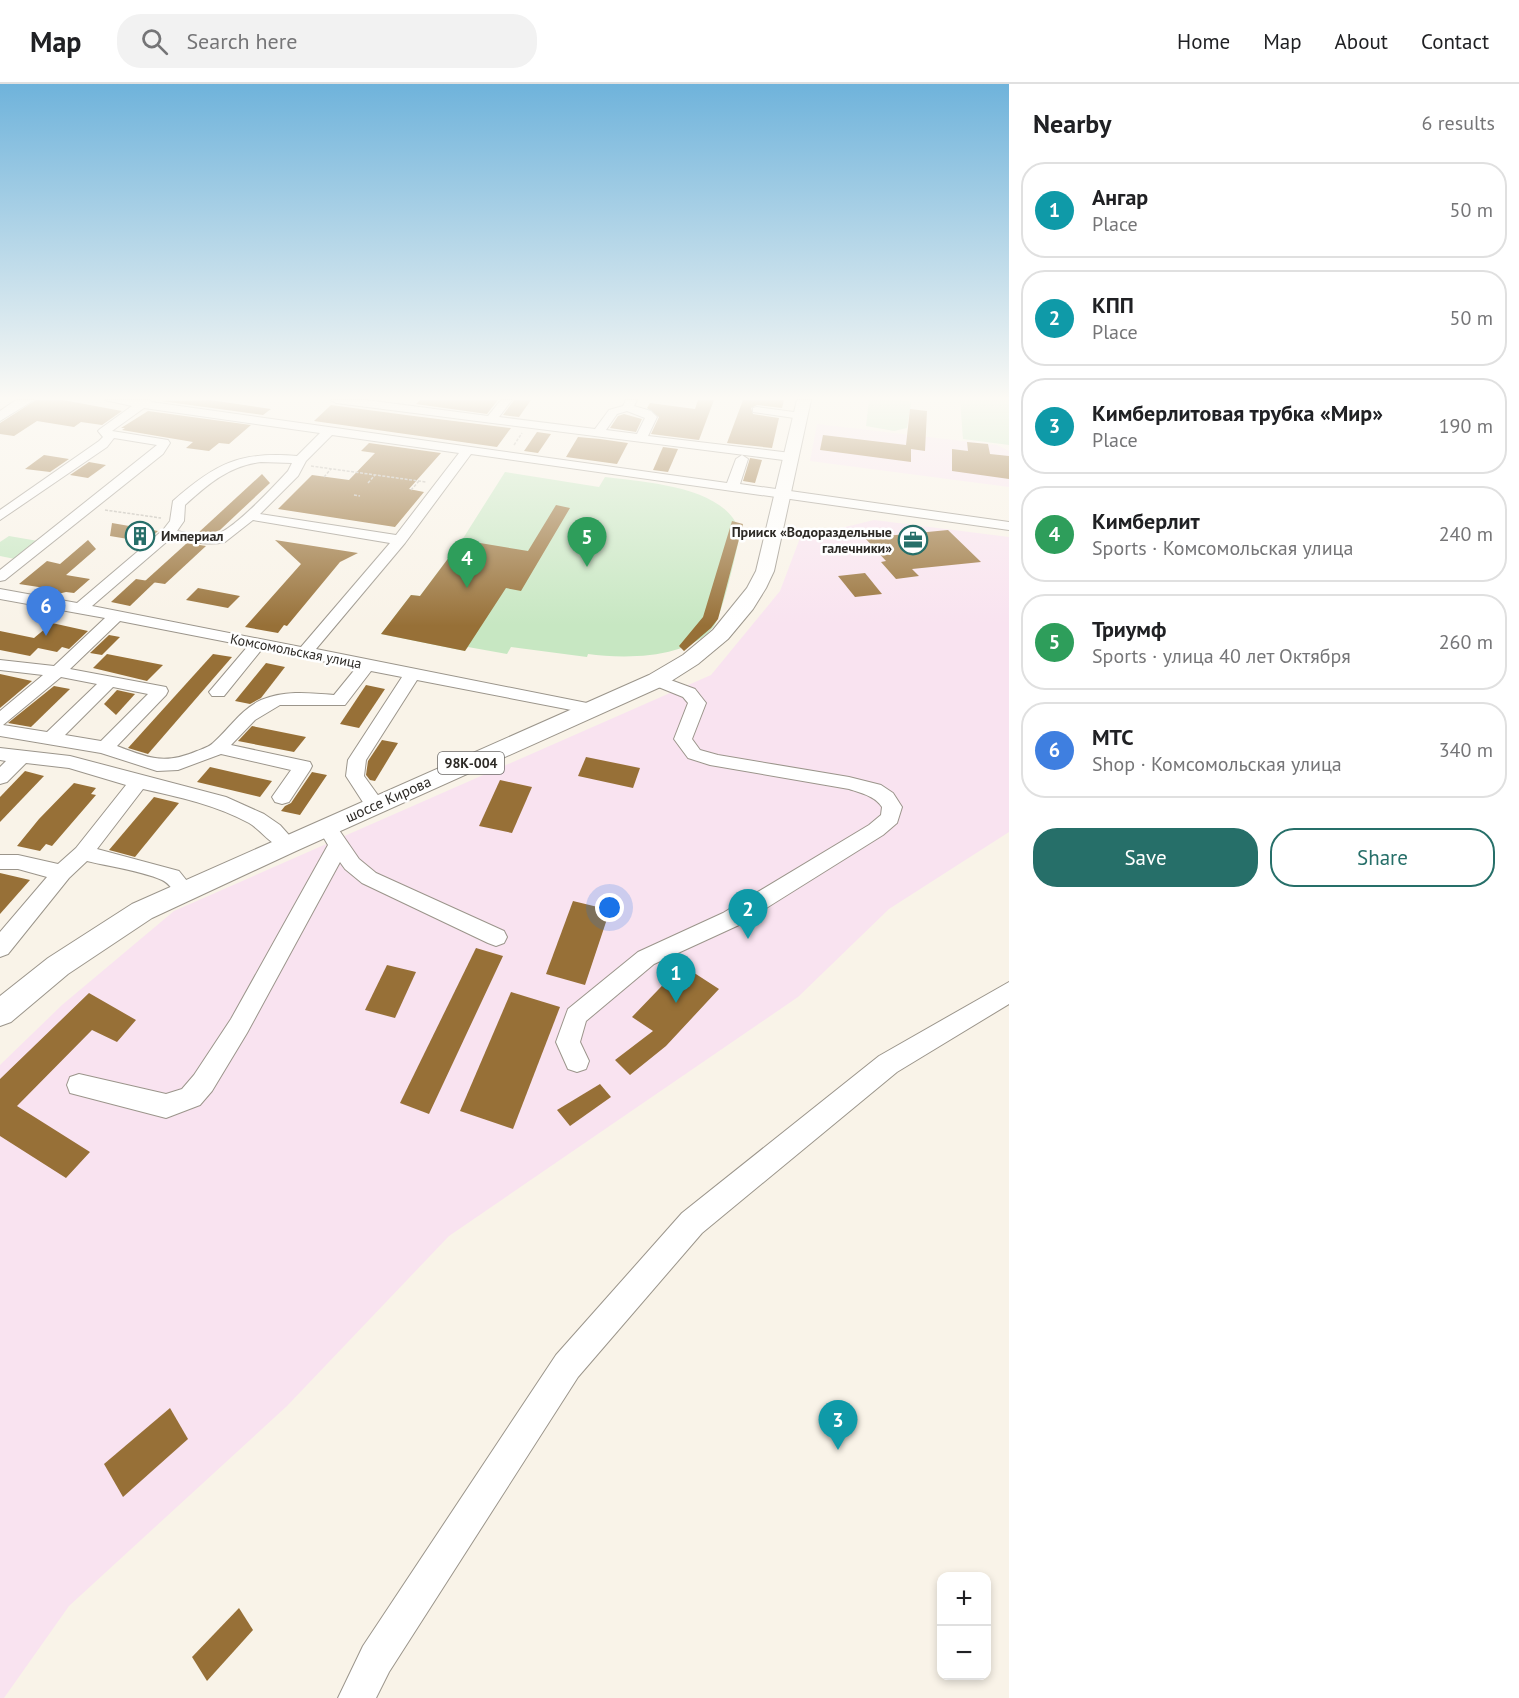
<!DOCTYPE html>
<html lang="en">
<head>
<meta charset="utf-8">
<style>
  body { margin:0; font-family:"PT Sans",sans-serif; background:#f2f2f2; color:#202124 }
  .controls { position:absolute; right:18px; bottom:18px; display:grid; overflow:hidden; border-radius:12px; box-shadow:0 3px 9px #0003 }
  .controls button { width:54px; height:54px; display:grid; place-items:center; padding:0; border:0; border-bottom:2px solid #e0e0e0; background:#fff; color:#202124; font:30px sans-serif }
  .you { position:absolute; left:610px; top:824px; width:21px; height:21px; margin:-15px; border:4px solid #fff; border-radius:50%; background:#1a73e8; box-shadow:0 0 0 9px #1a73e833 }
  .badge { display:grid; place-items:center; width:39px; height:39px; border-radius:50%; background:#266f69; color:#fff; font-size:20px; font-weight:700 }
  .pin { position:absolute; translate:-50% -50px; filter:drop-shadow(0 2px 3px #0008) }
  .pin::after { content:''; position:absolute; top:32px; width:21px; height:18px; background:inherit; clip-path:polygon(0 0,100% 0,50% 100%) }
  .list { margin:0; padding:0; list-style:none }
  h2 { display:flex; justify-content:space-between; align-items:center; height:78px; margin:0; padding:0 24px; font-size:26px }
  h2 small { font-size:20px; font-weight:400; color:#757577 }
  .list li { display:grid; grid-template-columns:39px 1fr auto; gap:18px; align-items:center; box-sizing:border-box; height:96px; margin:0 12px 12px; padding:0 12px; border:2px solid #e0e0e0; border-radius:24px }
  .list b { display:block; font-size:22px; white-space:nowrap }
  .list p { margin:0; font-size:20px; white-space:nowrap; color:#757577 }
  .list em { font-size:20px; font-style:normal; color:#757577 }
  .actions { display:flex; gap:12px; padding:18px 24px }
  .actions a { flex:1; padding:14px 0; border:2px solid #266f69; border-radius:24px; text-align:center; font-size:21px; color:#266f69 }
  .actions .main { background:#266f69; color:#fff }
  .icon { flex:none; width:33px; height:33px; fill:none; stroke:currentColor; stroke-width:2; stroke-linecap:round; stroke-linejoin:round }
  .map { position:relative; flex:none; width:1009px; height:1614px; overflow:hidden }
  header { display:flex; align-items:center; gap:36px; box-sizing:border-box; height:84px; padding:0 30px; background:#fff; border-bottom:2px solid #e0e0e0 }
  header strong { font-size:28px }
  nav { display:flex; gap:33px; margin-inline-start:auto; font-size:21px }
  .search { width:420px; height:54px; background:#f2f2f2; display:flex; align-items:center; gap:15px; box-sizing:border-box; padding:0 21px; border-radius:24px; color:#757577; font-size:22px }
  main { display:flex }
  aside { flex:1; background:#fff }
  .map>svg:first-child { display:block }
  .industrial { fill:#f9e3f0 }
  .green { fill:#c7e7c2 }
  .building { fill:#977037 }
  .lines { fill:none; stroke-linecap:round; stroke-linejoin:round }
  .minor-casing { stroke:#9b958b; stroke-width:2 }
  .major-casing { stroke:#9b958b; stroke-width:2 }
  .path { stroke:#bcb7ae; stroke-width:1.5; stroke-dasharray:3 1.5; stroke-linecap:butt }
  .minor { fill:#fff; fill-rule:evenodd }
  .major { fill:#fff; fill-rule:evenodd }
  .labels { text-anchor:middle; dominant-baseline:central; stroke-width:5; stroke-linejoin:round; paint-order:stroke }
  .far-poi-label { font-size:14px; font-weight:bold; fill:#2d2a26; stroke:#fff; text-anchor:end }
  .far-street-label { font-size:14px; fill:#2d2a26; stroke:#fff }
  .shield { fill:#fff; stroke:#6c6a67; stroke-width:1.5 }
  .shield-label { font-size:14px; font-weight:bold; fill:#2d2a26 }
  .street-label { font-size:15px; fill:#2d2a26; stroke:#fff }
</style>
</head>
<body>
<header>
<strong>Map</strong>
<div class="search"><svg class="icon" aria-label="search" viewBox="0 0 24 24"><circle cx="10" cy="10" r="6"/><path d="M15 15l6 6"/></svg>Search here</div>
<nav><a>Home</a><a>Map</a><a>About</a><a>Contact</a></nav>
</header>
<main>
<div class="map">
<svg width="1009" height="1614" viewBox="0 0 1009 1614">
  <rect width="100%" height="100%" fill="#f9f3e8"/>
  <!-- industrial -->
  <g class="industrial">
    <path d="M817,340L997,361L1009,367V403L810,377Z"/>
    <path d="M874,436L1009,453V748L889,825L798,913L449,1152L287,1322L69,1522L4,1614H0V981L62,921L174,827L711,591L780,507L800,454Z"/>
  </g>
  <!-- green -->
  <g class="green">
    <path d="M869,316L909,317L911,320L907,344L894,347L866,342Z"/>
    <path d="M960,316H1009V361L963,355Z"/>
    <path d="M505,388L599,403L605,393C643,398 730,402 740,450C737,466 722,531 714,542C689,575 625,575 588,570L587,573L511,563L507,570L468,563L465,567L381,550L411,511L420,512L462,456Z"/>
    <path d="M9,452L38,457L15,475L0,472V458Z"/>
  </g>
  <!-- building -->
  <g class="building">
    <path d="M36,316H63L122,327L102,341L81,338L74,343L37,337L14,352L0,350V339Z"/>
    <path d="M210,316L271,325L263,331L161,317Z"/>
    <path d="M420,316H498L487,330L416,320Z"/>
    <path d="M514,316H531L519,333L503,331Z"/>
    <path d="M698,316H714L699,356L651,350L659,333L647,324L650,319L695,325Z"/>
    <path d="M743,316H784L782,324L757,321L751,324L753,330L779,334L772,364L727,359Z"/>
    <path d="M331,321L406,331L511,344L497,363L314,337Z"/>
    <path d="M910,325L927,327L925,367L911,365V378L820,366L823,351L906,361Z"/>
    <path d="M148,327L251,341L229,360L219,359L209,367L186,364L193,358L122,346L125,344H121Z"/>
    <path d="M624,330L642,335L636,348L610,344L618,332Z"/>
    <path d="M537,348L551,350L538,369L524,367Z"/>
    <path d="M578,353L600,355L628,359L617,380L566,373Z"/>
    <path d="M967,358L988,360L990,370L1009,372V395L952,387V365L968,367Z"/>
    <path d="M369,359L441,369L409,405L424,408L395,443L278,425L312,391L349,396L375,369L361,367Z"/>
    <path d="M663,363L678,365L668,388L653,386Z"/>
    <path d="M44,371L69,375L50,388L25,385Z"/>
    <path d="M750,374L762,376L755,399L743,397Z"/>
    <path d="M89,378L106,381L88,394L70,391Z"/>
    <path d="M262,390L270,399L220,446L209,450L198,449Z"/>
    <path d="M556,421L570,424L521,507L506,504L465,567L381,550L411,511L420,512L462,456L528,467Z"/>
    <path d="M732,437L743,440L718,535L711,544L684,567L679,562L703,533Z"/>
    <path d="M112,439L158,447L146,458L110,452Z"/>
    <path d="M948,446L981,478L912,485L919,492L896,495L881,478L886,477L865,454Z"/>
    <path d="M88,456L96,465L66,491L90,495L74,509L66,508L58,510V506L19,500L47,477L60,480Z"/>
    <path d="M275,456L358,469L340,478L287,542L284,541L278,549L245,543L301,480Z"/>
    <path d="M187,459L206,462L165,500L145,497Z"/>
    <path d="M865,489L882,510L855,513L838,492Z"/>
    <path d="M136,495L155,498L130,522L111,518Z"/>
    <path d="M198,504L240,512L228,524L186,516Z"/>
    <path d="M52,539L88,547L69,565L62,563L57,568L38,564L30,572L0,566V547L34,554Z"/>
    <path d="M109,551L120,553L102,571L90,569Z"/>
    <path d="M107,570L163,581L147,597L93,584Z"/>
    <path d="M213,570L232,573L148,670L128,664Z"/>
    <path d="M266,579L285,583L261,614L250,620L235,617Z"/>
    <path d="M0,590L32,597L0,624Z"/>
    <path d="M366,601L385,605L359,644L340,640Z"/>
    <path d="M54,602L70,605L31,643L8,639Z"/>
    <path d="M117,606L135,610L116,631L104,620Z"/>
    <path d="M252,642L306,653L294,668L238,657Z"/>
    <path d="M382,656L398,659L375,697L370,696L366,691L368,677Z"/>
    <path d="M586,673L640,684L633,704L578,692Z"/>
    <path d="M210,683L272,697L260,713L197,698Z"/>
    <path d="M25,687L44,692L0,738V713Z"/>
    <path d="M312,688L327,691L300,731L281,727L285,722L291,719Z"/>
    <path d="M500,696L532,703L512,749L479,742Z"/>
    <path d="M74,699L96,704L91,710L96,711L52,762L46,760L40,767L17,762L39,735Z"/>
    <path d="M154,713L179,719L135,773L109,766Z"/>
    <path d="M0,789L30,796L0,830Z"/>
    <path d="M573,817L610,826L585,901L546,890Z"/>
    <path d="M476,864L503,872L429,1030L400,1019Z"/>
    <path d="M387,881L416,888L395,934L365,926Z"/>
    <path d="M682,881L719,905L666,962L630,991L615,976L653,947L632,933Z"/>
    <path d="M511,908L560,923L513,1045L460,1027Z"/>
    <path d="M89,909L136,936L117,958L92,946L17,1022L90,1068L66,1094L0,1052V995Z"/>
    <path d="M600,1000L611,1013L570,1042L557,1026Z"/>
    <path d="M170,1324L188,1355L123,1413L104,1380Z"/>
    <path d="M239,1524L253,1546L207,1597L192,1573Z"/>
  </g>
  <g class="lines">
    <!-- minor casing -->
    <g class="minor-casing">
      <g id="minor">
        <path d="M105,316H150L151,318L727,399L736,375L742,371L748,375L740,400L1009,438V446L471,370L405,459L316,565L592,620L598,621L601,625L598,629L592,630L417,596L366,676L364,692L385,721L382,726L375,728L368,726L346,692L348,676L402,593L371,587L345,621H280L255,636L231,661L310,678L312,682L310,686L289,718L282,720L275,718L272,713L291,686L221,670L178,686L157,687L101,669L0,652V627L43,591L0,586V576L54,582L105,534L0,515V505L77,519L163,446L170,437L173,417C215,380 240,367 297,372L320,349L144,324L112,347L168,356L170,359L163,370L5,496L0,497V486L157,361L114,354L107,363L0,436V426L99,357L103,353L98,347L100,345L132,322ZM332,351L459,369L396,451L260,430L298,392L306,377ZM261,378L292,379L288,387C274,402 232,448 214,451C202,454 188,449 177,447L184,437L185,421C208,400 229,382 261,378ZM253,436L390,459L301,563L92,522L171,454C189,457 207,462 225,458ZM120,537L248,562L209,608L212,612H224L262,565L356,584L334,611C310,609 285,606 261,616C240,626 230,644 213,659C209,663 202,665 197,667C165,681 148,674 117,662L166,611L168,607L166,603L70,585ZM61,593L97,600L47,648L3,641ZM113,603L148,610L101,657L65,651Z"/>
        <path d="M331,316H366L488,332L501,316H512L499,333L595,345L609,326L623,322L626,316H637L634,322L651,327L657,333L648,352L791,369L797,373L791,377L336,319ZM627,327L645,334L637,350L606,346L617,330Z"/>
        <path d="M757,323L801,329L807,332L801,335L753,328V324Z"/>
        <path d="M657,591L695,605L706,619L692,655L700,666L718,671L849,693L881,701L893,709L902,723L897,739L883,751L739,841L654,880L586,937L580,958L589,977L586,985L577,988L568,985L556,958L568,925L638,868L723,829L869,741L881,731L882,723C875,712 861,709 849,705L710,681L688,674L674,655L688,619L683,613L651,600L649,596L651,592Z"/>
        <path d="M0,664L70,672L226,713L264,730L280,741L297,760L294,765C277,770 263,747 249,739C216,721 179,713 143,705L97,765L179,787L195,807L192,813C175,818 175,802 162,796C139,786 111,783 87,777L69,794L8,870L0,873V848L47,793L18,785H0V771H18L58,780L76,764L126,701L69,684L26,679L7,698L0,700V683L6,677L0,676Z"/>
        <path d="M332,744L339,746L359,775L376,789L504,847L507,853L504,859L496,862L488,859L362,799L345,785L340,778L247,949L212,1007L200,1021L166,1034L70,1009L67,1001L70,993L79,990L166,1010L182,1005L194,991L231,935L328,761L322,751L325,746Z"/>
        <path d="M1009,898V920L897,988L702,1149L578,1293L389,1588L376,1614H338L363,1562L556,1271L682,1129L879,972Z"/>
      </g>
    </g>
    <!-- major casing -->
    <g class="major-casing">
      <g id="major">
        <path d="M16,316H34L0,337V327Z"/>
        <path d="M797,316H811L774,487L766,504L753,525L728,555L698,580L665,601L296,767L152,834L68,890L11,938L0,942V912L48,874L132,820L649,591L683,571L713,546L747,504L756,487Z"/>
      </g>
    </g>
    <!-- path -->
    <g class="path">
      <path d="M514,361L522,349"/>
      <path d="M311,382L426,398"/>
      <path d="M324,393L331,385"/>
      <path d="M368,399L375,391"/>
      <path d="M411,406L419,397"/>
      <path d="M354,411L360,412"/>
      <path d="M105,426L161,434"/>
    </g>
    <!-- minor -->
    <use href="#minor" class="minor"/>
    <!-- major -->
    <use href="#major" class="major"/>
  </g>
  <!-- sky -->
  <linearGradient id="sky" x2="0" y2="1"><stop stop-color="#6fb3db"/><stop offset="0.58" stop-color="#fcfaf5"/><stop offset="1" stop-color="#fcfaf5" stop-opacity="0"/></linearGradient>
  <rect width="1009" height="542" fill="url(#sky)"/>
  <!-- icons -->
  <defs>
    <g id="building-ring" transform="scale(1.5)"><circle r="9.5" fill="#fff" stroke="#266f69" stroke-width="1.5"/><path d="M-4-6H4V6H1V3H-1V6H-4ZM-2.5-4.3h1.7v1.8h-1.7ZM.8-4.3h1.7v1.8H.8ZM-2.5-1h1.7V.8h-1.7ZM.8-1h1.7V.8H.8Z" fill="#266f69"/></g>
    <g id="office-ring" transform="scale(1.5)"><circle r="9.5" fill="#fff" stroke="#266f69" stroke-width="1.5"/><path d="M-6-3h4V-5.5h4V-3h4V5H-6ZM-1-4.5V-3h2v-1.5ZM-6 0V1H6V0Z" fill="#266f69"/></g>
  </defs>
  <g fill-rule="evenodd">
    <use href="#building-ring" x="140" y="452"/>
    <use href="#office-ring" x="913" y="456"/>
  </g>
  <g class="labels">
    <!-- far-poi labels -->
    <g class="far-poi-label">
      <text x="892" y="448">Прииск «Водораздельные<tspan x="892" dy="16">галечники»</tspan></text>
      <text x="161" y="452" text-anchor="start">Империал</text>
    </g>
    <!-- far-street labels -->
    <g class="far-street-label">
      <text transform="translate(296 567) rotate(11)">Комсомольская улица</text>
    </g>
    <!-- shield labels -->
    <rect class="shield" x="438" y="668" width="66" height="22" rx="4.5"/>
    <g class="shield-label">
      <text x="471" y="679">98К-004</text>
    </g>
    <!-- street labels -->
    <g class="street-label">
      <text transform="translate(388 715) rotate(-24)">шоссе Кирова</text>
    </g>
  </g>
</svg>
<div class="controls">
<button>+</button>
<button>−</button>
</div>
<div class="you"></div>
<div class="pin badge" style="left:676px;top:919px;background:#0f9aa8">1</div>
<div class="pin badge" style="left:748px;top:855px;background:#0f9aa8">2</div>
<div class="pin badge" style="left:838px;top:1366px;background:#0f9aa8">3</div>
<div class="pin badge" style="left:467px;top:504px;background:#2e9e5b">4</div>
<div class="pin badge" style="left:587px;top:483px;background:#2e9e5b">5</div>
<div class="pin badge" style="left:46px;top:552px;background:#3f7fe0">6</div>
</div>
<aside>
<h2>Nearby<small>6 results</small></h2>
<ul class="list">
<li><span class="badge" style="background:#0f9aa8">1</span><div><b>Ангар</b><p>Place</p></div><em>50 m</em></li>
<li><span class="badge" style="background:#0f9aa8">2</span><div><b>КПП</b><p>Place</p></div><em>50 m</em></li>
<li><span class="badge" style="background:#0f9aa8">3</span><div><b>Кимберлитовая трубка «Мир»</b><p>Place</p></div><em>190 m</em></li>
<li><span class="badge" style="background:#2e9e5b">4</span><div><b>Кимберлит</b><p>Sports · Комсомольская улица</p></div><em>240 m</em></li>
<li><span class="badge" style="background:#2e9e5b">5</span><div><b>Триумф</b><p>Sports · улица 40 лет Октября</p></div><em>260 m</em></li>
<li><span class="badge" style="background:#3f7fe0">6</span><div><b>МТС</b><p>Shop · Комсомольская улица</p></div><em>340 m</em></li>
</ul>
<div class="actions"><a class="main">Save</a><a>Share</a></div>
</aside>
</main>
</body>
</html>
